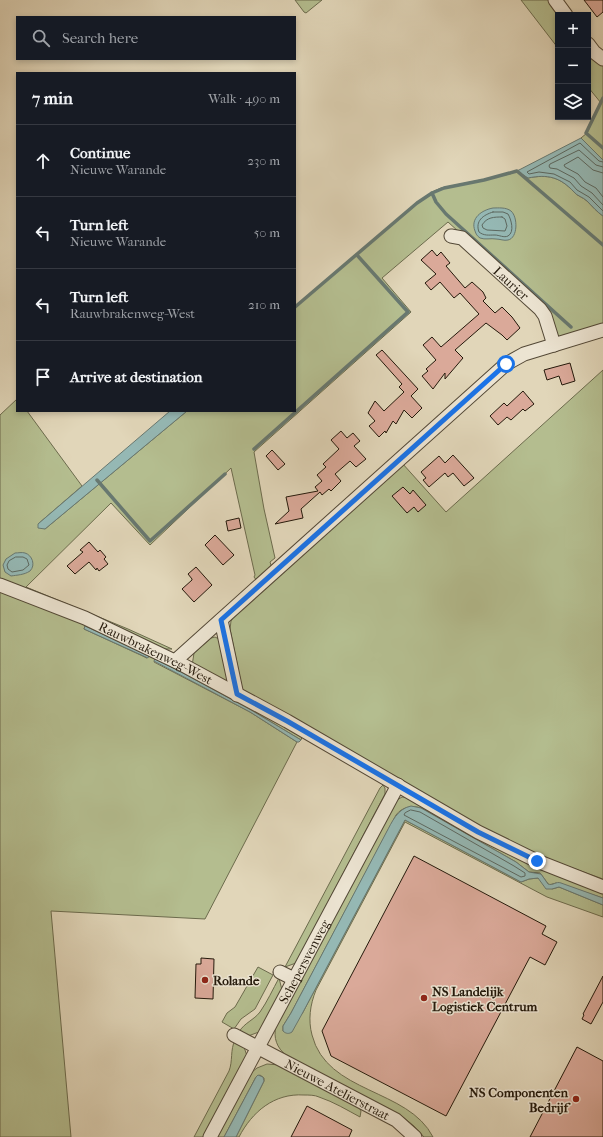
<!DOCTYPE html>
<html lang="en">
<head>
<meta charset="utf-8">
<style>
  body { margin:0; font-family:"IM FELL French Canon",serif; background:#20242c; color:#f1f3f6 }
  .controls { position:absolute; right:12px; top:12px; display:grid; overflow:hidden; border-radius:0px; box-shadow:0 2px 6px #0003 }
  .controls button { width:36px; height:36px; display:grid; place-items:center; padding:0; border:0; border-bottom:1px solid #363941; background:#171b24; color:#f1f3f6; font:20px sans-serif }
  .stop { position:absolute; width:12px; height:12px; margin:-9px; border:3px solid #1a73e8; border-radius:50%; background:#fff }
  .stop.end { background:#1a73e8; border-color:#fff; box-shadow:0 1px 4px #0008 }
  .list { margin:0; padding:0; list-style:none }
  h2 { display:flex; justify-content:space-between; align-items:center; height:52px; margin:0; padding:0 16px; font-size:17px }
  h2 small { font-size:13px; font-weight:400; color:#9ea1a6 }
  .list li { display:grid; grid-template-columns:26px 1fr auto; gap:12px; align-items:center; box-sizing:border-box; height:72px; padding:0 16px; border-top:1px solid #363941 }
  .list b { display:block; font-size:15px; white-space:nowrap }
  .list p { margin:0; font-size:13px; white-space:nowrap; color:#9ea1a6 }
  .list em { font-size:13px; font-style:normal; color:#9ea1a6 }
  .icon { flex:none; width:22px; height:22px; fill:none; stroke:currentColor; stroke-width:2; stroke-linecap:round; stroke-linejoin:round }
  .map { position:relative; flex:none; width:603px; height:1137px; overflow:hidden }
  .search { position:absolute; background:#171b24; box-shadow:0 2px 6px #0003; left:16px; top:16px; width:280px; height:44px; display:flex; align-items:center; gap:10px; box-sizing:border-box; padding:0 14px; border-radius:0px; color:#9ea1a6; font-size:15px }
  .panel { position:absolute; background:#171b24; box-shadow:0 2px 6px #0003; left:16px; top:72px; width:280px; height:340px; border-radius:0px }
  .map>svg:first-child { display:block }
  .green { fill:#b4bd8f; stroke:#6c6b4d; fill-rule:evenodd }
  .water { fill:#95b8b4; stroke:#687870 }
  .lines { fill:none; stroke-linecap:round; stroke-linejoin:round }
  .shore { stroke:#5c6860; stroke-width:1 }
  .stream { stroke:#687870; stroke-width:3.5 }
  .building { fill:#daa999; stroke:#24190b }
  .minor-casing { stroke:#534836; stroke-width:15 }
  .minor { stroke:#ece4d2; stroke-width:13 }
  .route { stroke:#1a73e8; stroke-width:5 }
  .poi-dot { fill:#8f2418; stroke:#ece4d2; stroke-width:1.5 }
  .labels { text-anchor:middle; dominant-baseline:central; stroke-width:3; stroke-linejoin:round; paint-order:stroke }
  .street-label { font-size:13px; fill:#24190b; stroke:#ece4d2 }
  .poi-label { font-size:13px; font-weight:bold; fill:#24190b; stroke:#ece4d2; text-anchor:start }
</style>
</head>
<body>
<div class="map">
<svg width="603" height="1137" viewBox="0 0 603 1137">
  <rect width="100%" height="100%" fill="#e1d6b9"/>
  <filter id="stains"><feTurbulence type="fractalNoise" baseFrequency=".005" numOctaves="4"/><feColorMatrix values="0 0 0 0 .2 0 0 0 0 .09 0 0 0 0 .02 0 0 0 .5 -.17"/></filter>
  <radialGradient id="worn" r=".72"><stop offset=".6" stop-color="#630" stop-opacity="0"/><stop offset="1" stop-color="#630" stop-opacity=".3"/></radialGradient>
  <!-- green -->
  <g class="green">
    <path d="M295,0H322L306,13L304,12Z"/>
    <path d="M521,0H549L558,15V48Z"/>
    <path d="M588,50L603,63V160L581,138L587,133L601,103L588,87Z"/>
    <path d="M517,171L528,178C548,174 560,177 574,192C577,196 583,197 587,201C592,206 597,212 603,216V325L559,338L555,334L544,309L448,222L382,278L411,312L254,452L264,509L275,558L270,562L272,568L257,581L254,577L255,575L231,468L150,545L111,503L26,587L128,629L172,649H157L0,581V415L17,399V411H27L82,486L38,524L45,529L187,411H295V307L423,199L434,191L441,188L510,174Z"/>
    <path d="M603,370V879L556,862L537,859L246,696L242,688L230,629L231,621L234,616L402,463L446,512Z"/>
    <path d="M0,588L95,626L303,734L301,740L251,710L155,659L154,662L250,712L297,742L205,919L51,911L71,1137H0ZM85,626L103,634L147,658L84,629Z"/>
    <path d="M215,637L219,639L228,682L192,666L194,653L211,638Z"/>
    <path d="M383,785L385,788V794L296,963L285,967L380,788Z"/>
    <path d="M402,797H408L603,891V898L556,883L549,885L540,873L529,872L516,862L421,808C412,805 402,807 396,815L291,1013L283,1026V1031L302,1014L405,820L521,882L529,879L538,878L552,889L559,887L603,905V917L547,897L405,822L316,990C310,1005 308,1020 312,1035C327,1094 408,1088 433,1137H424L414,1126L403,1117L286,1055C277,1048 273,1038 276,1026L397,800Z"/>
    <path d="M258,967L273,975L255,1009L241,1019L234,1029L222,1022L227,1013L235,1007Z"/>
    <path d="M279,978L282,990L259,1032L248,1036L239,1032C244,1023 254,1020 260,1012C267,1002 273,989 279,978Z"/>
    <path d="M235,1040L243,1044L247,1056L203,1137H194L229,1071C233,1061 230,1050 235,1040Z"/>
    <path d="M267,1064L280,1065L359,1107L361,1111L360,1117C347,1110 334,1102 319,1097C315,1095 309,1095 304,1095C274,1093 252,1112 239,1137H236L264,1081V1078L260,1075L256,1077L224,1137H217L252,1072L257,1068Z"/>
  </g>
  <!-- water -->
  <g class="water">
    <path d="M581,138L603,160V216C597,212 592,206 587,201C583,197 577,196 574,192C560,177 548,174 528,178L517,171Z"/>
    <path d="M493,208C498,208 506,207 511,211C518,217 518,238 508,240C504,241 500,239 496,239C491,238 485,240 480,238C477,236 476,234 475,231C470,218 482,210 493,208Z"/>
    <path d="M170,411H187L45,529L38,528V524Z"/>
    <path d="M15,553C18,553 22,552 25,553C32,555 36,565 30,571C24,575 17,575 11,576L5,572L3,565L6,559Z"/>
    <path d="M85,626L149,655L148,658L84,629Z"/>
    <path d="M155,658L251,710L301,740L299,742H297L250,712L154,661Z"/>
    <path d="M411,806L421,808L516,862L529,872L541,874L548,884C553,886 556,881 561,883L603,898V905L559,887L552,889H546L538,878L529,879L521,882L405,820L302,1014L292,1032C289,1034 286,1034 283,1031V1026L291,1013L386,833C392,822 397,809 411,806Z"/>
    <path d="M258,1075L263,1077L264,1081L236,1137H224L256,1077Z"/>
  </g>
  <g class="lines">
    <!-- shore -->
    <g class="shore">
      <path d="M603,162L599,161L580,143L527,172L529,174L539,172L554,174L570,182L577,190L589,197L603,211"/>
      <path d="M603,167L596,165L579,150L550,164L549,166L550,168L557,169L574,178L581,186L592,193L603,205"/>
      <path d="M603,173L593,170L578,157L564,165L565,167L578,174L585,182L596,188L603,197"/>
      <path d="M493,212H503L508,214C511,219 515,232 508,236C504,238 499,235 495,235C489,235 484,236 479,232C475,221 483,215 493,212Z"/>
      <path d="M502,217L505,219L507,226L505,231L487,230L483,228L482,225C487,217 494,217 502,217Z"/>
      <path d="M16,557H23L27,559L29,565L23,570L12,572L8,569L7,565L9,561Z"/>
      <path d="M411,810L420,812L514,866L525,873V876L521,877L404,815L405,813Z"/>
    </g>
    <!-- stream -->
    <g class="stream">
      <path d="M603,98L586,133L603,148"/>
      <path d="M295,307L417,203L432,193"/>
      <path d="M571,327L446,214L436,202L432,193L444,188L484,180L517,171L603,245"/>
      <path d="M254,449L408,312L357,255"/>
      <path d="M97,480L150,541L225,474"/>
    </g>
  </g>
  <!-- building -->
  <g class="building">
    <path d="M584,0H603V12L597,17Z"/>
    <path d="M432,250L437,256L441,252L450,263L446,266L465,288L472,282L483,292L486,298L483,301L495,313L502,307L512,317L520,328L507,340L502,335L486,323L455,350L463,358L445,379V373L433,389L422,376L428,371L426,369L436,360L423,345L432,337L441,347L479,314L460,293L454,298L440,282L431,290L425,283L436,274L421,260Z"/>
    <path d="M382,350L418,389L411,396L422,408L412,418L404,410L396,424L393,421L386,433L385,431L379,437L369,426L375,421L368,413L375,401L384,411L404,392L399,387L402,384L376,355Z"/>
    <path d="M570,363L575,381L562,385L559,376L547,380L544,370Z"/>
    <path d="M523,391L534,404L525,411L523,409L511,420L507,417L498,425L490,416L504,403L507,406Z"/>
    <path d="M341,431L347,438L353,433L360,441L354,446L366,459L356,467L350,461L335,474L341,481L331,491L329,489L322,495L320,492L301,509L303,518L275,524L289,511L286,497L318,491L315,487L322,481L317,475L326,467L323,464L339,449L331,440Z"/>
    <path d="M272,450L285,464L278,470L266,456Z"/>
    <path d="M453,455L474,478L464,486L453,473L448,477L445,473L429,487L423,480L426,478L421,472L439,456L445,463Z"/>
    <path d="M403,487L410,494L413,490L426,505L418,512L414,507L407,513L392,496Z"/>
    <path d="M239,518L241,528L228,531L226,521Z"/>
    <path d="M215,535L234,555L223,565L205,545Z"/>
    <path d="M89,542L98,552L100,550L106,557L104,559L108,564L99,571L97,568L96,570L89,562L75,574L67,566L83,552L80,550Z"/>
    <path d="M196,567L212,585L194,602L182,589L192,580V579L188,574Z"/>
    <path d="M414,856L546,926L542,934L557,942L545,965L530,957L446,1116L331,1056L322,1031Z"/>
    <path d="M201,958L214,959L213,999L195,998L196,964H201Z"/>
    <path d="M603,976V1002L591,1024L582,1019L584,1015L583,1014Z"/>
    <path d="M577,1047L603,1061V1137H530Z"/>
    <path d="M307,1106L352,1130L349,1137H291Z"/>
  </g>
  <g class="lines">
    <!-- minor casing -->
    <g class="minor-casing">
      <g id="minor">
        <path d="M555,0L566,15"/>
        <path d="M588,44L594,52L603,59"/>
        <path id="s1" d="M451,236L462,238L540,309L545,316L554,345"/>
        <path id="s2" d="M0,585L85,618L183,665L287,721L478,832L537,861L603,887"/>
        <path d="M221,620L237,695"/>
        <path d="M175,661L506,364L524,354L603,330"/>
        <path d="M280,972L294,979"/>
        <path id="s3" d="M234,1035L396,1120L415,1137"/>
        <path id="s4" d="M210,1137L398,785"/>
      </g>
    </g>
    <!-- minor -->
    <use href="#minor" class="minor"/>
  </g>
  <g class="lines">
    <!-- route -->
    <path class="route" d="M506,364L221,620L237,694L287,721L478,832L537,861"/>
  </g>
  <!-- markers -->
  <g class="poi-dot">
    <circle cx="205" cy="980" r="4"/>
    <circle cx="424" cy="998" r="4"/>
    <circle cx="576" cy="1099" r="4"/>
  </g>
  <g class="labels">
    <!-- street labels -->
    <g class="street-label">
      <text stroke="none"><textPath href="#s1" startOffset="78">Laurier</textPath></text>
      <text stroke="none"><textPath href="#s2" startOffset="170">Rauwbrakenweg-West</textPath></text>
      <text stroke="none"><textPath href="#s4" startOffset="199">Schepersvenweg</textPath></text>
      <text stroke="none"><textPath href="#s3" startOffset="117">Nieuwe Atelierstraat</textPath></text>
    </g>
    <!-- poi labels -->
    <g class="poi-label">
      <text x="213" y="980">Rolande</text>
      <text x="432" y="991">NS Landelijk<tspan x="432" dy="15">Logistiek Centrum</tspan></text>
      <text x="568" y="1092" text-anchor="end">NS Componenten<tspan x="568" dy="15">Bedrijf</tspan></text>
    </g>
  </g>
  <rect width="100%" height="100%" filter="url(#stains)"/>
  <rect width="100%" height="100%" fill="url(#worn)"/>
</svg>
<div class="controls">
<button>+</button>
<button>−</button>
<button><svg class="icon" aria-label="layers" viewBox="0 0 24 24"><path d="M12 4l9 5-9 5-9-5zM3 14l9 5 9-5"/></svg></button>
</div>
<div class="stop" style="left:506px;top:364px"></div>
<div class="stop end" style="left:537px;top:861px"></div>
<div class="search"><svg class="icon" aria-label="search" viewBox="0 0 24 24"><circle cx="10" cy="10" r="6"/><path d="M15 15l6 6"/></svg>Search here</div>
<section class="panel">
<h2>7 min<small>Walk · 490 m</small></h2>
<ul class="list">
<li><svg class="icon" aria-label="ahead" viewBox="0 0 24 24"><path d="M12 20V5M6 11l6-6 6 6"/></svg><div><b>Continue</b><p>Nieuwe Warande</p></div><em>230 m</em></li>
<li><svg class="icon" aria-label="left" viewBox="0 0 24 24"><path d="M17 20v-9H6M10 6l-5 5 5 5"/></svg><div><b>Turn left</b><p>Nieuwe Warande</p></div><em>50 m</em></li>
<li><svg class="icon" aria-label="left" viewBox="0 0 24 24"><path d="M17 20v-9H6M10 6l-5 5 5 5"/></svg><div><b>Turn left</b><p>Rauwbrakenweg-West</p></div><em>210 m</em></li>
<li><svg class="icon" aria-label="arrive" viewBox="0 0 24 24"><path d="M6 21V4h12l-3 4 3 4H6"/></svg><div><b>Arrive at destination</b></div></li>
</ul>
</section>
</div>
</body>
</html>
